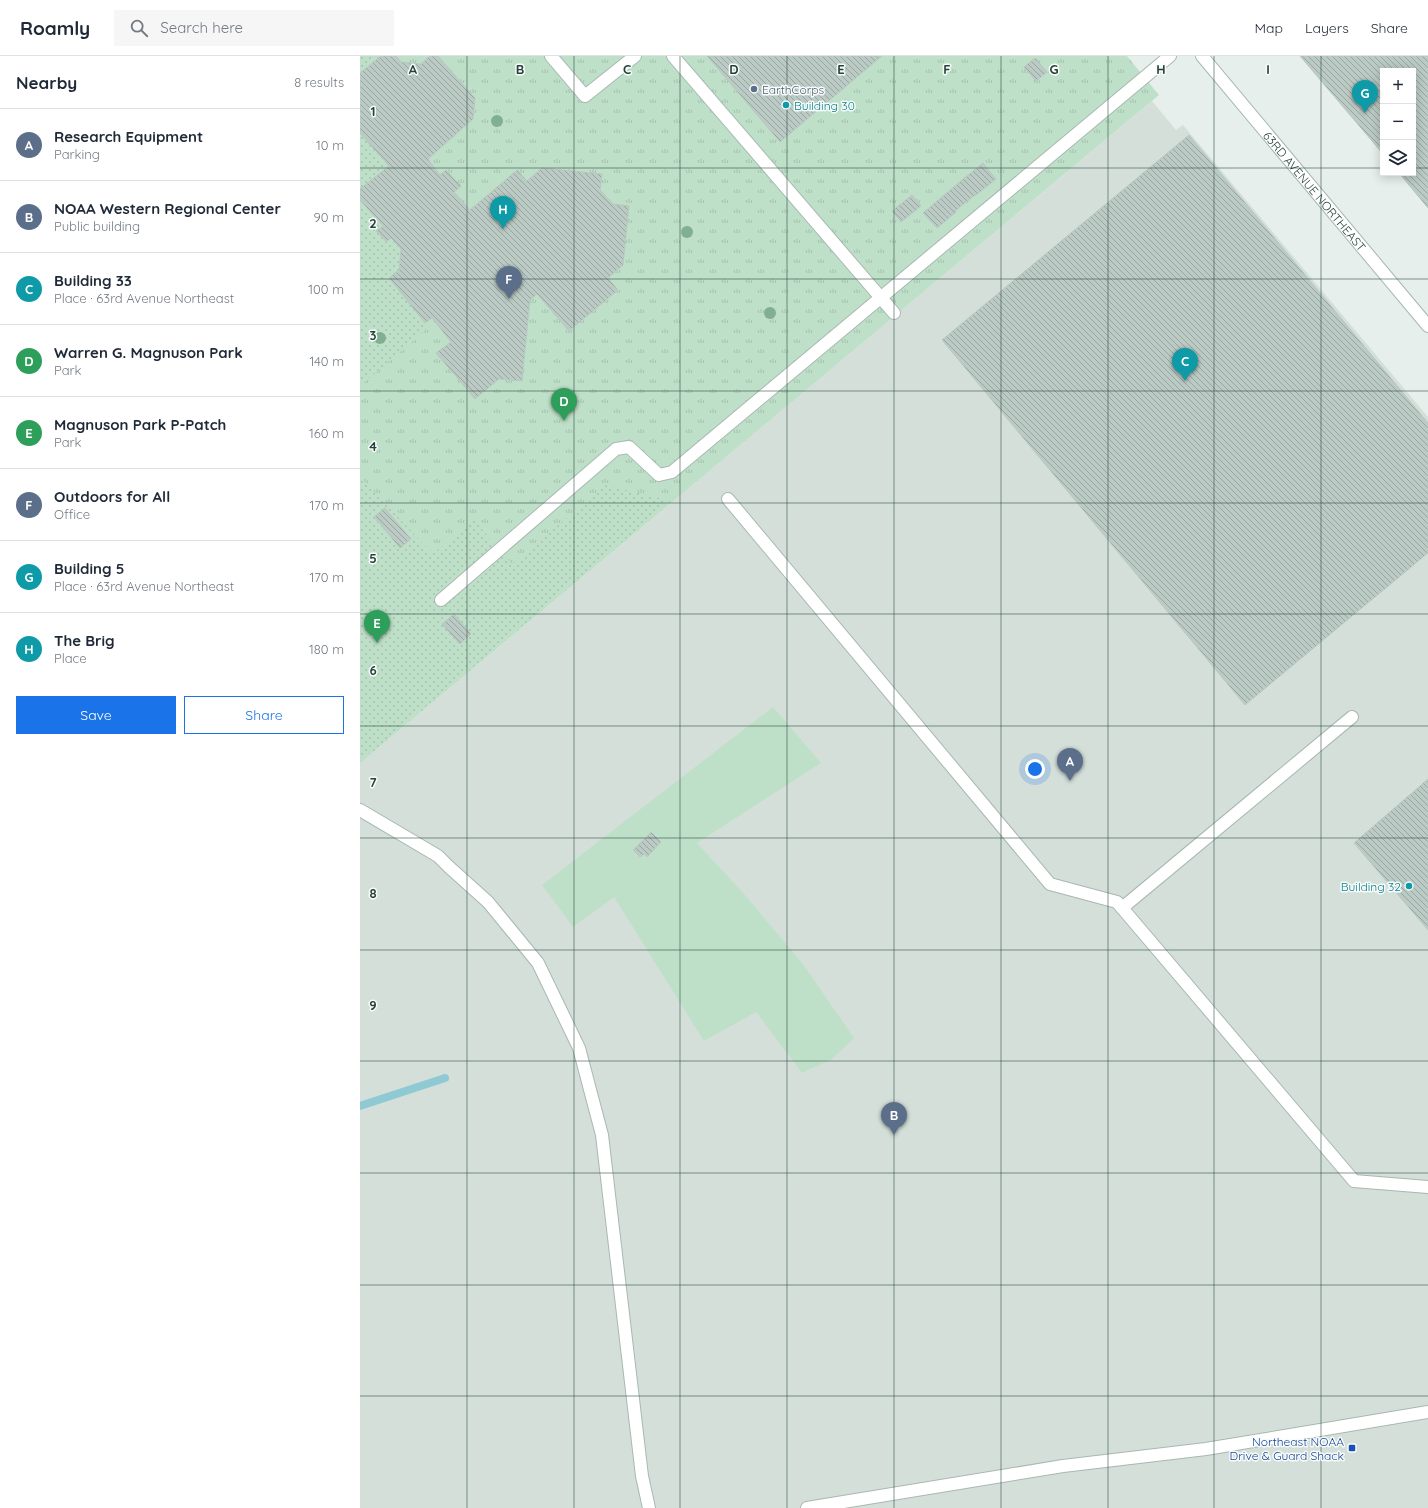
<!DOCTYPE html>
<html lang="en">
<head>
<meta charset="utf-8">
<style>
  body { margin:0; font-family:Quicksand,sans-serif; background:#f6f6f7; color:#1f2937 }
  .controls { position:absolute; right:12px; top:12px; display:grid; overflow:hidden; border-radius:0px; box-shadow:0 2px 10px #0003 }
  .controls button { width:36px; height:36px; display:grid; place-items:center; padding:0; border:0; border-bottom:1px solid #e0e1e3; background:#fff; color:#1f2937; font:20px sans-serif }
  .you { position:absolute; left:675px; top:713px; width:14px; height:14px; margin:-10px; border:3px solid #fff; border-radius:50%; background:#1a73e8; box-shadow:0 0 0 6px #1a73e833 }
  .badge { display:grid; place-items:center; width:26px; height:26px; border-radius:50%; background:#1a73e8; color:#fff; font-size:13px; font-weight:700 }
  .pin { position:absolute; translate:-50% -33px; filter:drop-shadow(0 1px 2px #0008) }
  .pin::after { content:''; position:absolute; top:21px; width:14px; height:12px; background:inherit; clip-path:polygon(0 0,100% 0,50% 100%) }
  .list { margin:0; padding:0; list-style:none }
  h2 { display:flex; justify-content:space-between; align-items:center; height:52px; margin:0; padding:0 16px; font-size:17px }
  h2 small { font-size:13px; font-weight:400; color:#747a83 }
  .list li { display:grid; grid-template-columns:26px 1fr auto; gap:12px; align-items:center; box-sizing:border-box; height:72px; padding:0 16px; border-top:1px solid #e0e1e3 }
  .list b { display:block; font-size:15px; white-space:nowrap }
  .list p { margin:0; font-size:13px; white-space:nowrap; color:#747a83 }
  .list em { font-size:13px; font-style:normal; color:#747a83 }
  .actions { display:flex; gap:8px; padding:12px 16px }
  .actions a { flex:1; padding:9px 0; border:1px solid #1a73e8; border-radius:0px; text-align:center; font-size:14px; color:#1a73e8 }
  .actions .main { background:#1a73e8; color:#fff }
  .icon { flex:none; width:22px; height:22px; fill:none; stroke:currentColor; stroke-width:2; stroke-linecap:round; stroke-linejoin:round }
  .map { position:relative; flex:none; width:1068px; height:1452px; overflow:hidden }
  header { display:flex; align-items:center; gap:24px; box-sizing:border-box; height:56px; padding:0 20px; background:#fff; border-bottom:1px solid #e0e1e3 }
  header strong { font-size:19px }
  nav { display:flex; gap:22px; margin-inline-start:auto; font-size:14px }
  .search { width:280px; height:36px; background:#f6f6f7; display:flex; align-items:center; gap:10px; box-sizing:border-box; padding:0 14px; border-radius:0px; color:#747a83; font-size:15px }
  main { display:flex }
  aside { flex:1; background:#fff }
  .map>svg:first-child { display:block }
  .built { fill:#d4dfda }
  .grass { fill:#bfe0c8 }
  .park { fill:url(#park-tufts) }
  .garden { fill:url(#garden-dots) }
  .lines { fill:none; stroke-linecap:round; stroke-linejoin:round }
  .stream { stroke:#8ec9d4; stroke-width:8 }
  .building { fill:url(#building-back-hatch); stroke:#b8c9c2 }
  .service-casing { stroke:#a8b8b2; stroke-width:14 }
  .minor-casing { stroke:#a8b8b2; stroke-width:14 }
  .service { stroke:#fff; stroke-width:12 }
  .minor { stroke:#fff; stroke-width:12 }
  .tree { fill:#80af93 }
  .grid { fill:none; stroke:#24423a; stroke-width:1; stroke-opacity:0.55 }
  .service-dot { fill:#5c6f8a; stroke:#f7fbf9; stroke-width:1.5 }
  .culture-dot { fill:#0f9aa8; stroke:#f7fbf9; stroke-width:1.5 }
  .transit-dot { fill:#1a4fb4; stroke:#f7fbf9; stroke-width:1.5 }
  .labels { text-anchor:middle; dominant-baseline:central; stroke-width:3; stroke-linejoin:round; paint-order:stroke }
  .service-label { font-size:12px; fill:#4e5e75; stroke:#f7fbf9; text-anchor:start }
  .culture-label { font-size:12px; fill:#0d838f; stroke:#f7fbf9; text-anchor:start }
  .street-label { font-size:12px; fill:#24423a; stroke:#f7fbf9 }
  .transit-label { font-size:12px; fill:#164399; stroke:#f7fbf9; text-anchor:end }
  .grid-label { font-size:13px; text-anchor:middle; font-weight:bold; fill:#24423a; stroke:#f7fbf9; stroke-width:3; stroke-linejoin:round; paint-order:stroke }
</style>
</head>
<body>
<header>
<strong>Roamly</strong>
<div class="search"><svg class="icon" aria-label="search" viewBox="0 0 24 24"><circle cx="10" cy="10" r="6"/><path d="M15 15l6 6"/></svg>Search here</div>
<nav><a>Map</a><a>Layers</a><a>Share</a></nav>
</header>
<main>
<aside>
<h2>Nearby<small>8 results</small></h2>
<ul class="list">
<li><span class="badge" style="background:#5c6f8a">A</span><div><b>Research Equipment</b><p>Parking</p></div><em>10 m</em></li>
<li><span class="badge" style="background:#5c6f8a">B</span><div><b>NOAA Western Regional Center</b><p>Public building</p></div><em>90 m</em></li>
<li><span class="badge" style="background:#0f9aa8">C</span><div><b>Building 33</b><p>Place · 63rd Avenue Northeast</p></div><em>100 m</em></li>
<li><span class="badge" style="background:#2e9e5b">D</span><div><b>Warren G. Magnuson Park</b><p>Park</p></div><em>140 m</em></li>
<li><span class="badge" style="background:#2e9e5b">E</span><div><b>Magnuson Park P-Patch</b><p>Park</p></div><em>160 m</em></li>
<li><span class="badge" style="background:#5c6f8a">F</span><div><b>Outdoors for All</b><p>Office</p></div><em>170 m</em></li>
<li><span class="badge" style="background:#0f9aa8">G</span><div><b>Building 5</b><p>Place · 63rd Avenue Northeast</p></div><em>170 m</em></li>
<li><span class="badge" style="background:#0f9aa8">H</span><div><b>The Brig</b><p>Place</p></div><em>180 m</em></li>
</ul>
<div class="actions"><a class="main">Save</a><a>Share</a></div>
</aside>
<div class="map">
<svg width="1068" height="1452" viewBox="0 0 1068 1452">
  <defs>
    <pattern id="park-tufts" width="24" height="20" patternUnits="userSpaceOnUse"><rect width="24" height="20" fill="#bfe0c8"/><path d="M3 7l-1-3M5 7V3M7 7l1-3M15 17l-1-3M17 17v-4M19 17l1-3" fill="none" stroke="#a4c1ad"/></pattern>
    <pattern id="garden-dots" width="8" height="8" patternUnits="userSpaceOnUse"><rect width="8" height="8" fill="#bfe0c8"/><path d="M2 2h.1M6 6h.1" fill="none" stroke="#a4c1ad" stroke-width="1.8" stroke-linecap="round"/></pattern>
    <pattern id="building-back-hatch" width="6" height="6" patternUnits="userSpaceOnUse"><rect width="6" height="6" fill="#bbcac4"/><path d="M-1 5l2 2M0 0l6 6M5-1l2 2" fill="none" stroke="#98a6a0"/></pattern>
  </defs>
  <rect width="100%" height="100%" fill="#e6efeb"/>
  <!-- built -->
  <path class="built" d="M792,45L816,74L823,69L1068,361V1452H0V707Z"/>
  <!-- grass -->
  <path class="grass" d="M413,651L461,707L337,787L384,838L443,908L494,982L472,1003L442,1017L396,956L344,985L254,841L213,871L182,829Z"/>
  <!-- park -->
  <path class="park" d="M0,0H767L799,39L0,707Z"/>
  <!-- garden -->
  <g class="garden">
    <path d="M0,0H21L0,17Z"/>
    <path d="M0,77L28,110L0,133Z"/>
    <path d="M0,144L23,170L17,175L26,186L31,182L41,193L39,214L29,222L68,272L0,330Z"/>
    <path d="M0,421L73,498L114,464L152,508L246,429L311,445L0,706Z"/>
  </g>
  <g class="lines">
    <!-- stream -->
    <path class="stream" d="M0,1050L85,1022"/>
  </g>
  <!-- building -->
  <g class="building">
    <path d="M21,0H36L41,6L61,8L70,0H78L115,42L113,63L68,103L80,119L86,114L101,130L94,136L110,154L157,114L167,125L182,112L242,118L240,134L253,148L269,150L263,209L248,222L258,234L209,275L177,238L170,244L162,325L139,323L115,343L76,297L91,286L72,262L65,267L29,222L39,214L41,193L31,182L26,186L22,181L16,175L23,170L0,144V133L29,110L0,77V17Z"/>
    <path d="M347,0H522L420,86Z"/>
    <path d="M940,0H1068V152L1039,117H1053V15H1023V98Z"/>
    <path d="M675,2L687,16L676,25L664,11Z"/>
    <path d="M829,79L1068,367V497L885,649L582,284Z"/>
    <path d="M623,107L636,123L615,140L602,124Z"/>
    <path d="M602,124L615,139L595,155L583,140Z"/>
    <path d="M552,139L561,150L541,166L532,155Z"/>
    <path d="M583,140L596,156L577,172L563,157Z"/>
    <path d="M25,452L51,483L40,492L14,461Z"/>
    <path d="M94,558L111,578L100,588L82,568Z"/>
    <path d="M1068,723V874L994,787Z"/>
    <path d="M291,776L301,786L287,801L284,798L280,801L273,794Z"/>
  </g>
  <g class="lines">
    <!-- service casing -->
    <g class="service-casing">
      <g id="service">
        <path d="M191,0L225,40L275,0"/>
        <path d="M313,0L534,257"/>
        <path d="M368,443L690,828L757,846L994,1125L1068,1131"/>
        <path d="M81,544L256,393L269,391L299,419L312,416L810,0"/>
        <path d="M0,754L78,800L89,811L128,846L178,907L219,992L242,1079L282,1420L289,1452"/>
        <path d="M762,852L992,661"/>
        <path d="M447,1452L703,1410L846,1393L1068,1356"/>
      </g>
    </g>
    <!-- minor casing -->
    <g class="minor-casing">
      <g id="minor">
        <path id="s1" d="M842,0L1068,270"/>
      </g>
    </g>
    <!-- service -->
    <use href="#service" class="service"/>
    <!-- minor -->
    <use href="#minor" class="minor"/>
  </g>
  <!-- trees -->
  <g class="tree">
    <circle cx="137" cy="65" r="6"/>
    <circle cx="327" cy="176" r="6"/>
    <circle cx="410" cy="257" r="6"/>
    <circle cx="20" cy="282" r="6"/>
  </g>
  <!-- grid -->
  <path class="grid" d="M107,0V1452M214,0V1452M320,0V1452M427,0V1452M534,0V1452M641,0V1452M748,0V1452M854,0V1452M961,0V1452M0,112H1023M1053,112H1068M0,223H1068M0,335H1068M0,447H1068M0,558H1068M0,670H1068M0,782H1068M0,894H1068M0,1005H1068M0,1117H1068M0,1229H1068M0,1340H1068"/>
  <!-- markers -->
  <circle class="service-dot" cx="394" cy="33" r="4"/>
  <g class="culture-dot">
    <circle cx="426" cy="49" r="4"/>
    <circle cx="1049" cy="830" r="4"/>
  </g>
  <rect class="transit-dot" x="988" y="1388" width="8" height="8" rx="2"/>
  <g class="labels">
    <!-- service labels -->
    <g class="service-label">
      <text x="402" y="33">EarthCorps</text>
    </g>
    <!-- culture labels -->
    <g class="culture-label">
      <text x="434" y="49">Building 30</text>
      <text x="1041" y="830" text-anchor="end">Building 32</text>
    </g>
    <!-- street labels -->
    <g class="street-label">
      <text stroke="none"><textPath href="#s1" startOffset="176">63RD AVENUE NORTHEAST</textPath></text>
    </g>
    <!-- transit labels -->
    <g class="transit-label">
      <text x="984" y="1385">Northeast NOAA<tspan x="984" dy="14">Drive &amp; Guard Shack</tspan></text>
    </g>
  </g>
  <g class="grid-label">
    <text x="53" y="18">A</text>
    <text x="160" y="18">B</text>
    <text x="267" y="18">C</text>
    <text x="374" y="18">D</text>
    <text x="481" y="18">E</text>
    <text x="587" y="18">F</text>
    <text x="694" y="18">G</text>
    <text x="801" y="18">H</text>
    <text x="908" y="18">I</text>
    <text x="13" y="60">1</text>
    <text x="13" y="172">2</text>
    <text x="13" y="284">3</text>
    <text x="13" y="395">4</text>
    <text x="13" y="507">5</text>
    <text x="13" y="619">6</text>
    <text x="13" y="731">7</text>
    <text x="13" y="842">8</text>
    <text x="13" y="954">9</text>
  </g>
</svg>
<div class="controls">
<button>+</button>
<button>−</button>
<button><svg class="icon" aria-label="layers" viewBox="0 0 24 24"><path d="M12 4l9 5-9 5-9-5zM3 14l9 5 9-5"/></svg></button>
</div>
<div class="you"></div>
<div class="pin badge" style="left:710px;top:725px;background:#5c6f8a">A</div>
<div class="pin badge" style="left:534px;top:1079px;background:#5c6f8a">B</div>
<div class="pin badge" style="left:825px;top:325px;background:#0f9aa8">C</div>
<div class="pin badge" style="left:204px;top:365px;background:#2e9e5b">D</div>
<div class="pin badge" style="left:17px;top:587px;background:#2e9e5b">E</div>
<div class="pin badge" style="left:149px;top:243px;background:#5c6f8a">F</div>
<div class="pin badge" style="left:1005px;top:57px;background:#0f9aa8">G</div>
<div class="pin badge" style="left:143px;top:173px;background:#0f9aa8">H</div>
</div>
</main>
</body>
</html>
